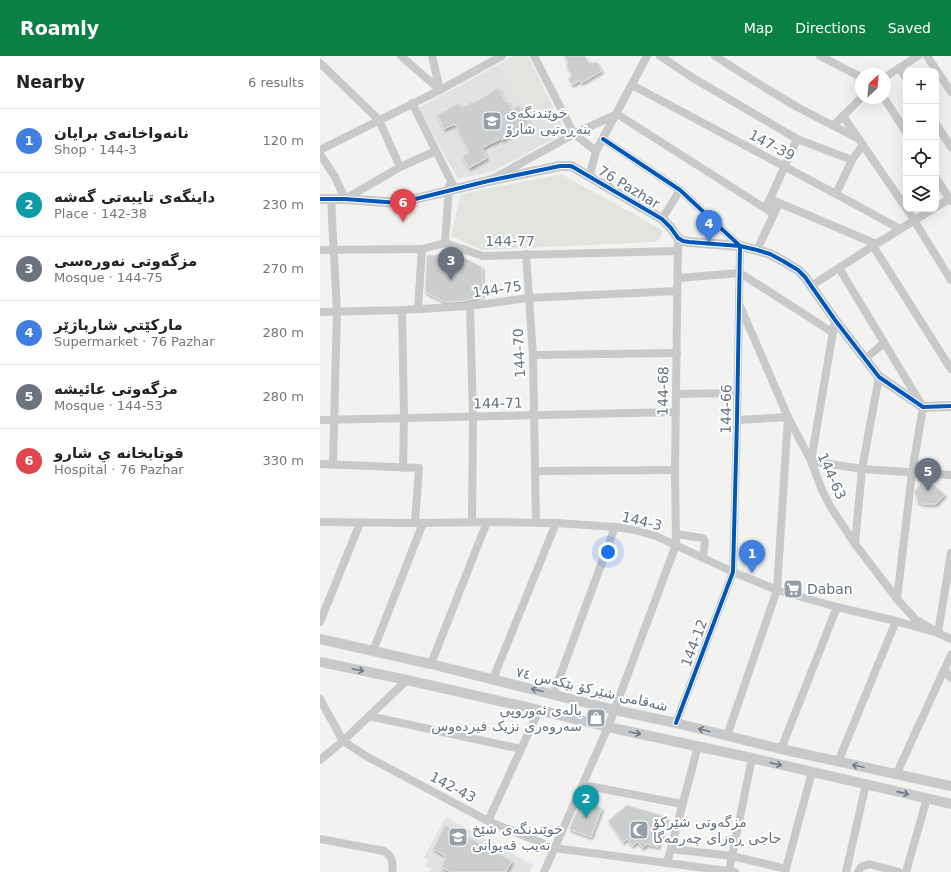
<!DOCTYPE html>
<html lang="en">
<head>
<meta charset="utf-8">
<style>
  body { margin:0; font-family:"DejaVu Sans",Cairo,sans-serif; background:#f6f6f6; color:#222 }
  .controls { position:absolute; right:12px; top:12px; display:grid; overflow:hidden; border-radius:8px; box-shadow:0 4px 16px #0002 }
  .controls button { width:36px; height:36px; display:grid; place-items:center; padding:0; border:0; border-bottom:1px solid #e0e0e0; background:#fff; color:#222; font:20px sans-serif }
  .compass { position:absolute; left:535px; top:12px; width:36px; height:36px; border-radius:50%; background:#fff; box-shadow:0 4px 16px #0002; rotate:26deg }
  .you { position:absolute; left:288px; top:496px; width:14px; height:14px; margin:-10px; border:3px solid #fff; border-radius:50%; background:#1a73e8; box-shadow:0 0 0 6px #1a73e833 }
  .badge { display:grid; place-items:center; width:26px; height:26px; border-radius:50%; background:#0b8043; color:#fff; font-size:13px; font-weight:700 }
  .pin { position:absolute; translate:-50% -33px; filter:drop-shadow(0 1px 2px #0008) }
  .pin::after { content:''; position:absolute; top:21px; width:14px; height:12px; background:inherit; clip-path:polygon(0 0,100% 0,50% 100%) }
  .list { margin:0; padding:0; list-style:none }
  h2 { display:flex; justify-content:space-between; align-items:center; height:52px; margin:0; padding:0 16px; font-size:17px }
  h2 small { font-size:13px; font-weight:400; color:#767676 }
  .list li { display:grid; grid-template-columns:26px 1fr auto; gap:12px; align-items:center; box-sizing:border-box; height:64px; padding:0 16px; border-top:1px solid #e0e0e0 }
  .list b { display:block; font-size:15px; white-space:nowrap }
  .list p { margin:0; font-size:13px; white-space:nowrap; color:#767676 }
  .list em { font-size:13px; font-style:normal; color:#767676 }
  .icon { flex:none; width:22px; height:22px; fill:none; stroke:currentColor; stroke-width:2; stroke-linecap:round; stroke-linejoin:round }
  .map { position:relative; flex:none; width:631px; height:816px; overflow:hidden }
  header { display:flex; align-items:center; gap:24px; box-sizing:border-box; height:56px; padding:0 20px; background:#0b8043; color:#fff }
  header strong { font-size:19px }
  nav { display:flex; gap:22px; margin-inline-start:auto; font-size:14px }
  main { display:flex }
  aside { flex:1; background:#fff }
  .map>svg:first-child { display:block }
  .built { fill:#e1e2e2 }
  .green { fill:#e2e5df }
  .building { fill:#cccdcd; stroke:#e2e2e1; filter:url(#shadow) }
  .lines { fill:none; stroke-linecap:round; stroke-linejoin:round }
  .minor { stroke:#c8c9ca; stroke-width:8 }
  .tertiary { stroke:#c8c9ca; stroke-width:10 }
  .cycleway-casing { stroke:#fff; stroke-width:6 }
  .cycleway { stroke:#0057b8; stroke-width:4 }
  .oneway { stroke:#6f7a86 }
  .labels { text-anchor:middle; dominant-baseline:central; stroke-width:4; stroke-linejoin:round; paint-order:stroke }
  .poi-label { font-size:14px; fill:#65717e; stroke:#fff; text-anchor:start }
  .street-label { font-size:14px; fill:#65717e; stroke:#fff }
</style>
</head>
<body>
<header>
<strong>Roamly</strong>
<nav><a>Map</a><a>Directions</a><a>Saved</a></nav>
</header>
<main>
<aside>
<h2>Nearby<small>6 results</small></h2>
<ul class="list">
<li><span class="badge" style="background:#3f7fe0">1</span><div><b>نانەواخانەی برایان</b><p>Shop · 144-3</p></div><em>120 m</em></li>
<li><span class="badge" style="background:#0f9aa8">2</span><div><b>داینگەی تایبەتی گەشە</b><p>Place · 142-38</p></div><em>230 m</em></li>
<li><span class="badge" style="background:#6b7280">3</span><div><b>مزگەوتی نەورەسی</b><p>Mosque · 144-75</p></div><em>270 m</em></li>
<li><span class="badge" style="background:#3f7fe0">4</span><div><b>مارکێتي شارباژێر</b><p>Supermarket · 76 Pazhar</p></div><em>280 m</em></li>
<li><span class="badge" style="background:#6b7280">5</span><div><b>مزگەوتی عائیشە</b><p>Mosque · 144-53</p></div><em>280 m</em></li>
<li><span class="badge" style="background:#e0444e">6</span><div><b>قوتابخانه ي شارو</b><p>Hospital · 76 Pazhar</p></div><em>330 m</em></li>
</ul>
</aside>
<div class="map">
<svg width="631" height="816" viewBox="0 0 631 816">
  <defs>
    <filter id="shadow"><feDropShadow dx="1.5" dy="2.5" stdDeviation="1" flood-color="#0004"/></filter>
  </defs>
  <rect width="100%" height="100%" fill="#f2f2f1"/>
  <!-- built -->
  <g class="built">
    <path d="M194,0H208L246,77L173,115L138,123L98,52Z"/>
    <path d="M126,761L213,809L210,816H109L111,813L105,810L108,803L104,801Z"/>
  </g>
  <!-- green -->
  <g class="green">
    <path d="M200,0H205L227,42L204,54L181,10Z"/>
    <path d="M241,118L339,172L342,175C342,180 340,184 335,186L162,194L131,180L141,138Z"/>
  </g>
  <!-- building -->
  <g class="building">
    <path d="M244,0H265L269,7L273,6V7L277,6L282,15L261,27L260,24L252,29L248,22L252,20L246,9L248,7Z"/>
    <path d="M178,32L181,39H182L186,46H188L192,53L199,49L202,56L203,55L210,69L202,73V72L182,84L181,82L173,87V86L162,92L167,102L149,112L142,100L149,97L135,68L124,73L117,59L139,47L141,52L152,46L153,47L171,37L170,36Z"/>
    <path d="M131,195L162,211L163,239L153,243L143,245L128,246L123,245L105,236L107,199H116Z"/>
    <path d="M602,426L612,427L625,439L616,448H602L601,446H597V441L595,439V435L596,433Z"/>
    <path d="M262,744L282,752L271,781L249,773Z"/>
    <path d="M307,749L347,761L338,791L327,788L323,792L317,786L312,790L307,783L303,786L288,765Z"/>
    <path d="M125,769L192,805L186,816H131L121,811L126,800L113,793Z"/>
  </g>
  <g class="lines">
    <!-- minor -->
    <g class="minor">
      <path d="M81,0L120,34"/>
      <path d="M112,0L120,34"/>
      <path d="M214,0L254,78L276,95"/>
      <path d="M340,0L373,22L477,83L532,104"/>
      <path d="M395,0L431,23L477,51L539,83"/>
      <path d="M500,0L541,21"/>
      <path d="M607,0L631,36"/>
      <path d="M0,7L59,64L80,111"/>
      <path d="M579,12L586,22"/>
      <path d="M565,21L598,0"/>
      <path d="M312,29L516,138L580,173"/>
      <path d="M564,42L586,76"/>
      <path d="M92,47L135,133"/>
      <path d="M523,60L586,152"/>
      <path d="M616,68L631,91"/>
      <path d="M514,69L541,42"/>
      <path d="M283,83L360,134L420,190L417,364L413,516L356,667"/>
      <path d="M0,94L120,34L182,0"/>
      <path d="M0,98L15,121L25,143L80,111L116,95"/>
      <path d="M269,121L276,95L327,0"/>
      <path d="M174,122L254,78L297,58L454,158L459,147"/>
      <path d="M616,122L631,145"/>
      <path d="M516,138L532,104L543,89"/>
      <path d="M11,143L17,256L13,408"/>
      <path d="M616,151L631,142"/>
      <path d="M445,152L450,143L556,188"/>
      <path d="M587,153L631,224"/>
      <path d="M342,163L360,134"/>
      <path d="M125,187L129,130"/>
      <path d="M553,190L631,313"/>
      <path d="M0,194L102,193L125,187L163,200L358,195"/>
      <path d="M437,194L454,158L450,143L477,83"/>
      <path d="M206,198L213,299L216,467"/>
      <path d="M519,212L603,351L592,417L577,543"/>
      <path d="M358,222L420,217L512,276"/>
      <path d="M491,230L556,188L613,153"/>
      <path d="M150,250L153,361L152,465"/>
      <path d="M420,250L468,361L491,405L502,434L510,450L535,488L577,543L595,563L618,577L631,497"/>
      <path d="M98,253L102,193"/>
      <path d="M82,254L84,362L83,412"/>
      <path d="M0,256L82,254L150,250L208,242L357,235"/>
      <path d="M515,264L491,405L542,413L631,419"/>
      <path d="M213,299L357,297"/>
      <path d="M545,303L564,287"/>
      <path d="M356,338L418,337"/>
      <path d="M0,364L356,356"/>
      <path d="M0,408L99,412L95,467"/>
      <path d="M215,415L355,414"/>
      <path d="M0,466L95,467L167,466L236,467L295,471L315,474L336,480L413,516L457,534L517,551L576,565L618,577L631,583"/>
      <path d="M356,478L382,482L384,483L385,486L383,502"/>
      <path d="M535,488L542,413L559,321"/>
      <path d="M0,566L40,467"/>
      <path d="M53,595L103,467"/>
      <path d="M111,608L167,466"/>
      <path d="M624,614L631,622"/>
      <path d="M173,623L236,467"/>
      <path d="M233,639L295,471"/>
      <path d="M0,643L23,685L46,700L168,765L234,792L415,816"/>
      <path d="M49,660L201,693"/>
      <path d="M407,680L457,534L468,361L417,364"/>
      <path d="M461,693L517,551"/>
      <path d="M0,704L23,685L87,624"/>
      <path d="M518,706L576,565"/>
      <path d="M576,719L631,599"/>
      <path d="M263,729L362,748"/>
      <path d="M168,765L219,654"/>
      <path d="M0,783L64,795C72,800 74,807 72,816"/>
      <path d="M351,793L412,800L466,813"/>
      <path d="M347,807L378,690"/>
      <path d="M409,815L432,702"/>
      <path d="M224,816L288,671L356,489L355,414L358,182"/>
      <path d="M465,816L492,716"/>
      <path d="M526,816L546,728"/>
      <path d="M538,816L541,811L549,808L579,816"/>
      <path d="M586,816L607,742"/>
    </g>
    <!-- tertiary -->
    <g class="tertiary">
      <path d="M0,143H25L79,147L168,125L240,110H250L253,111L342,163L351,172L358,182L363,185L369,186L420,190L437,194L450,198L463,205L478,214L485,221L515,264L559,321L603,351L631,350"/>
      <path d="M0,583L111,608L295,654L356,667L461,693L631,730"/>
      <path d="M0,606L87,624L219,654L288,671L432,702L631,748"/>
    </g>
    <!-- cycleway casing -->
    <g class="cycleway-casing">
      <g id="cycleway">
        <path d="M283,83L360,134L420,190L417,364L413,516L356,667"/>
        <path d="M0,143H25L79,147L168,125L240,110H250L253,111L342,163L351,172L358,182L363,185L369,186L420,190L437,194L450,198L463,205L478,214L485,221L515,264L559,321L603,351L631,350"/>
      </g>
    </g>
    <!-- cycleway -->
    <use href="#cycleway" class="cycleway"/>
  </g>
  <!-- one-way arrows -->
  <defs><path id="oneway-shaft" d="M-6 0H5M1.5-3L5.5 0L1.5 3" fill="none" stroke-width="1.6" stroke-linecap="round" stroke-linejoin="round"/></defs>
  <g class="oneway">
    <use href="#oneway-shaft" transform="translate(38 614) rotate(12)"/>
    <use href="#oneway-shaft" transform="translate(217 634) rotate(-166)"/>
    <use href="#oneway-shaft" transform="translate(384 674) rotate(-166)"/>
    <use href="#oneway-shaft" transform="translate(315 677) rotate(12)"/>
    <use href="#oneway-shaft" transform="translate(456 708) rotate(13)"/>
    <use href="#oneway-shaft" transform="translate(538 710) rotate(-168)"/>
    <use href="#oneway-shaft" transform="translate(583 737) rotate(13)"/>
  </g>
  <!-- icons -->
  <defs>
    <g id="school-square" transform="scale(1)"><rect x="-9" y="-9" width="18" height="18" rx="4" fill="#969ea6" stroke="#fff"/><path d="M0-5L7-2L0 1L-7-2ZM-4 1L0 2.5L4 1V4Q0 6-4 4Z" fill="#fff"/></g>
    <g id="supermarket-square" transform="scale(1)"><rect x="-9" y="-9" width="18" height="18" rx="4" fill="#969ea6" stroke="#fff"/><path d="M-6-5.5h2.5l.6 2H6L4.5 2H-2.5L-4.4-4H-6ZM-1.5 3.2a1.3 1.3 0 1 0 .1 0ZM3 3.2a1.3 1.3 0 1 0 .1 0Z" fill="#fff"/></g>
    <g id="shop-square" transform="scale(1)"><rect x="-9" y="-9" width="18" height="18" rx="4" fill="#969ea6" stroke="#fff"/><path d="M-5-2.5h2.3a2.7 3.5 0 0 1 5.4 0H5L5.5 6h-11ZM-1.5-2.5h3a1.5 2.3 0 0 0-3 0Z" fill="#fff"/></g>
    <g id="mosque-square" transform="scale(1)"><rect x="-9" y="-9" width="18" height="18" rx="4" fill="#969ea6" stroke="#fff"/><path d="M3.5-4.9A6 6 0 1 0 3.5 4.9A5 5 0 1 1 3.5-4.9Z" fill="#fff"/></g>
  </defs>
  <g fill-rule="evenodd">
    <use href="#school-square" x="172" y="65"/>
    <use href="#supermarket-square" x="473" y="533"/>
    <use href="#shop-square" x="276" y="662"/>
    <use href="#mosque-square" x="319" y="774"/>
    <use href="#school-square" x="138" y="781"/>
  </g>
  <g class="labels">
    <!-- poi labels -->
    <g class="poi-label">
      <text x="186" y="57">خوێندنگەی<tspan x="186" dy="16">بنەڕەتیی شارۆ</tspan></text>
      <text x="487" y="533">Daban</text>
      <text x="262" y="654" text-anchor="end">بالەی ئەوروپی<tspan x="262" dy="16">سەروەری نزیک فیردەوس</tspan></text>
      <text x="333" y="766">مزگەوتی شێرکۆ<tspan x="333" dy="16">حاجی ڕەزای چەرمەگا</tspan></text>
      <text x="152" y="773">خوێندنگەی شێخ<tspan x="152" dy="16">تەیب قەیوانی</tspan></text>
    </g>
    <!-- street labels -->
    <g class="street-label">
      <text transform="translate(452 89) rotate(28)">147-39</text>
      <text transform="translate(309 131) rotate(31)">76 Pazhar</text>
      <text x="190" y="185">144-77</text>
      <text transform="translate(177 233) rotate(-8)">144-75</text>
      <text transform="translate(199 297) rotate(-93)">144-70</text>
      <text transform="translate(343 335) rotate(-89)">144-68</text>
      <text transform="translate(178 347) rotate(-1)">144-71</text>
      <text transform="translate(406 353) rotate(-89)">144-66</text>
      <text transform="translate(512 420) rotate(66)">144-63</text>
      <text transform="translate(322 465) rotate(14)">144-3</text>
      <text transform="translate(374 587) rotate(-69)">144-12</text>
      <text transform="translate(272 633) rotate(13)">شەقامی شێرکۆ بێکەس ٧٤</text>
      <text transform="translate(133 731) rotate(28)">142-43</text>
    </g>
  </g>
</svg>
<div class="controls">
<button>+</button>
<button>−</button>
<button><svg class="icon" aria-label="locate" viewBox="0 0 24 24"><circle cx="12" cy="12" r="6"/><path d="M12 2v4M12 18v4M2 12h4M18 12h4"/></svg></button>
<button><svg class="icon" aria-label="layers" viewBox="0 0 24 24"><path d="M12 4l9 5-9 5-9-5zM3 14l9 5 9-5"/></svg></button>
</div>
<svg class="compass" viewBox="-18 -18 36 36"><path d="M0-13l5 13h-10z" fill="#e53935"/><path d="M0 13l5-13h-10z" fill="#767676"/></svg>
<div class="you"></div>
<div class="pin badge" style="left:432px;top:517px;background:#3f7fe0">1</div>
<div class="pin badge" style="left:266px;top:762px;background:#0f9aa8">2</div>
<div class="pin badge" style="left:131px;top:224px;background:#6b7280">3</div>
<div class="pin badge" style="left:389px;top:187px;background:#3f7fe0">4</div>
<div class="pin badge" style="left:608px;top:435px;background:#6b7280">5</div>
<div class="pin badge" style="left:83px;top:166px;background:#e0444e">6</div>
</div>
</main>
</body>
</html>
